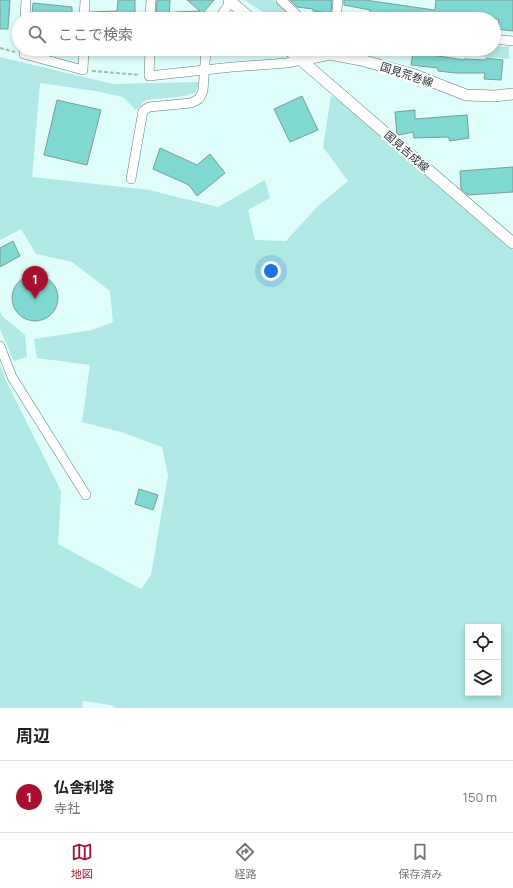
<!DOCTYPE html>
<html lang="ja">
<head>
<meta charset="utf-8">
<style>
  body { margin:0; font-family:Manrope,"Noto Sans JP",sans-serif; background:#f6f6f6; color:#202124 }
  .controls { position:absolute; right:12px; bottom:12px; display:grid; overflow:hidden; border-radius:0px; box-shadow:0 2px 6px #0003 }
  .controls button { width:36px; height:36px; display:grid; place-items:center; padding:0; border:0; border-bottom:1px solid #e0e0e0; background:#fff; color:#202124; font:20px sans-serif }
  .you { position:absolute; left:271px; top:271px; width:14px; height:14px; margin:-10px; border:3px solid #fff; border-radius:50%; background:#1a73e8; box-shadow:0 0 0 6px #1a73e833 }
  .badge { display:grid; place-items:center; width:26px; height:26px; border-radius:50%; background:#a81032; color:#fff; font-size:13px; font-weight:700 }
  .pin { position:absolute; translate:-50% -33px; filter:drop-shadow(0 1px 2px #0008) }
  .pin::after { content:''; position:absolute; top:21px; width:14px; height:12px; background:inherit; clip-path:polygon(0 0,100% 0,50% 100%) }
  .list { margin:0; padding:0; list-style:none }
  h2 { display:flex; justify-content:space-between; align-items:center; height:52px; margin:0; padding:0 16px; font-size:17px }
  h2 small { font-size:13px; font-weight:400; color:#757577 }
  .list li { display:grid; grid-template-columns:26px 1fr auto; gap:12px; align-items:center; box-sizing:border-box; height:72px; padding:0 16px; border-top:1px solid #e0e0e0 }
  .list b { display:block; font-size:15px; white-space:nowrap }
  .list p { margin:0; font-size:13px; white-space:nowrap; color:#757577 }
  .list em { font-size:13px; font-style:normal; color:#757577 }
  .icon { flex:none; width:22px; height:22px; fill:none; stroke:currentColor; stroke-width:2; stroke-linecap:round; stroke-linejoin:round }
  .map { position:relative; flex:none; width:513px; height:708px; overflow:hidden }
  .search { position:absolute; background:#fff; box-shadow:0 2px 6px #0003; left:12px; right:12px; top:12px; height:44px; display:flex; align-items:center; gap:10px; box-sizing:border-box; padding:0 14px; border-radius:22px; color:#757577; font-size:15px }
  .sheet { height:124px; background:#fff }
  nav { display:flex; justify-content:space-around; align-items:center; box-sizing:border-box; height:56px; border-top:1px solid #e0e0e0; background:#fff; font-size:11px; color:#757577 }
  nav a { display:grid; justify-items:center; gap:2px }
  nav .on { color:#a81032 }
  .map>svg:first-child { display:block }
  .green { fill:#afe8e4; fill-rule:evenodd }
  .building { fill:#7fd8d2; stroke:#7e9b98 }
  .lines { fill:none; stroke-linecap:round; stroke-linejoin:round }
  .minor-casing { stroke:#5f7b79; stroke-width:10 }
  .tertiary-casing { stroke:#5f7b79; stroke-width:12 }
  .path { stroke:#a0b9b7; stroke-width:2; stroke-dasharray:4 2; stroke-linecap:butt }
  .minor { stroke:#fff; stroke-width:9 }
  .tertiary { stroke:#fff; stroke-width:11 }
  .labels { text-anchor:middle; dominant-baseline:central; stroke-width:4; stroke-linejoin:round; paint-order:stroke }
  .street-label { font-size:11px; fill:#273332; stroke:#fff }
</style>
</head>
<body>
<div class="map">
<svg width="513" height="708" viewBox="0 0 513 708">
  <rect width="100%" height="100%" fill="#defdfb"/>
  <!-- green -->
  <g class="green">
    <path d="M244,0H274L296,19H274Z"/>
    <path d="M494,46L509,47V59L407,49H494Z"/>
    <path d="M0,57L113,84L199,82L196,92L185,96L145,100L139,107L135,110L132,106L123,97L96,91L40,83L32,177L149,190L218,207L265,180L270,198L248,210L255,240L286,241L318,206L348,181L323,147L331,96L342,102L513,250V708H116L111,705L83,701L82,708H0V364L6,381L61,491L58,544L141,589L151,575L168,475L162,447L118,431L82,422L90,365L37,358L34,339L92,330L113,322L110,291L72,262L36,254L21,229L0,240ZM468,627H498V693H468Z"/>
    <path d="M0,311L2,316L25,335L27,357L14,361L0,329Z"/>
  </g>
  <!-- building -->
  <g class="building">
    <path d="M0,0H10L8,29H0Z"/>
    <path d="M118,0H135V19H90V12L117,11Z"/>
    <path d="M157,0H170L169,19H156Z"/>
    <path d="M187,0H214L198,19H175V12L200,11Z"/>
    <path d="M290,0H332L331,13L313,11V9L297,7Z"/>
    <path d="M344,0H365L434,10H435L436,0H513V31L497,29L499,19H397L370,15V10L344,5Z"/>
    <path d="M33,3L72,7V18L32,14Z"/>
    <path d="M413,52L464,60V59L486,60V58L503,60L501,80L484,79L485,73H456L438,71V68L411,65Z"/>
    <path d="M302,96L318,130L290,142L274,109Z"/>
    <path d="M57,100L101,110L87,165L44,155Z"/>
    <path d="M415,110V119L467,115L469,138L450,141L448,137L414,138L413,132L399,135L397,134L395,112Z"/>
    <path d="M160,148L197,165L210,154L225,173L197,196L189,185L153,169Z"/>
    <path d="M513,167V192L468,195L461,189L460,171Z"/>
    <path d="M13,241L20,256L0,267V248Z"/>
    <circle cx="35" cy="298" r="23"/>
    <path d="M139,489L158,495L153,510L135,504Z"/>
  </g>
  <g class="lines">
    <!-- minor casing -->
    <g class="minor-casing">
      <g id="minor">
        <path d="M281,0L298,16L304,19"/>
        <path d="M25,19L26,0"/>
        <path d="M84,19L85,0"/>
        <path d="M150,19L151,0"/>
        <path d="M219,19L231,1"/>
        <path d="M336,19L338,0"/>
        <path d="M494,39L513,41"/>
        <path d="M24,49V54L83,70L84,49"/>
        <path d="M150,49L149,76L232,67L287,63L301,60"/>
        <path d="M131,179L143,111L149,107L191,103L199,99L203,91L206,49"/>
        <path d="M0,346L12,377L86,495"/>
      </g>
    </g>
    <!-- tertiary casing -->
    <g class="tertiary-casing">
      <g id="tertiary">
        <path d="M229,0L251,19"/>
        <path d="M287,49L301,60L513,243"/>
        <path d="M301,60L330,54L361,60L415,75L466,95L495,96L513,94"/>
      </g>
    </g>
    <!-- path -->
    <g class="path">
      <path d="M0,48L15,52"/>
      <path d="M92,71L140,75"/>
    </g>
    <!-- minor -->
    <use href="#minor" class="minor"/>
    <!-- tertiary -->
    <use href="#tertiary" class="tertiary"/>
  </g>
  <g class="labels">
    <!-- street labels -->
    <g class="street-label">
      <text transform="translate(407 74) rotate(18)">国見荒巻線</text>
      <text transform="translate(407 151) rotate(41)">国見吉成線</text>
    </g>
  </g>
</svg>
<div class="controls">
<button><svg class="icon" aria-label="locate" viewBox="0 0 24 24"><circle cx="12" cy="12" r="6"/><path d="M12 2v4M12 18v4M2 12h4M18 12h4"/></svg></button>
<button><svg class="icon" aria-label="layers" viewBox="0 0 24 24"><path d="M12 4l9 5-9 5-9-5zM3 14l9 5 9-5"/></svg></button>
</div>
<div class="you"></div>
<div class="pin badge" style="left:35px;top:299px">1</div>
<div class="search"><svg class="icon" aria-label="search" viewBox="0 0 24 24"><circle cx="10" cy="10" r="6"/><path d="M15 15l6 6"/></svg>ここで検索</div>
</div>
<section class="sheet">
<h2>周辺<small></small></h2>
<ul class="list">
<li><span class="badge">1</span><div><b>仏舎利塔</b><p>寺社</p></div><em>150 m</em></li>
</ul>
</section>
<nav>
<a class="on"><svg class="icon" aria-label="map" viewBox="0 0 24 24"><path d="M3 6l6-2 6 2 6-2v14l-6 2-6-2-6 2zM9 4v14M15 6v14"/></svg>地図</a>
<a><svg class="icon" aria-label="directions" viewBox="0 0 24 24"><path d="M12 3l9 9-9 9-9-9zM9 14v-3h6M13 9l2 2-2 2"/></svg>経路</a>
<a><svg class="icon" aria-label="saved" viewBox="0 0 24 24"><path d="M7 4h10v16l-5-4-5 4z"/></svg>保存済み</a>
</nav>
</body>
</html>
